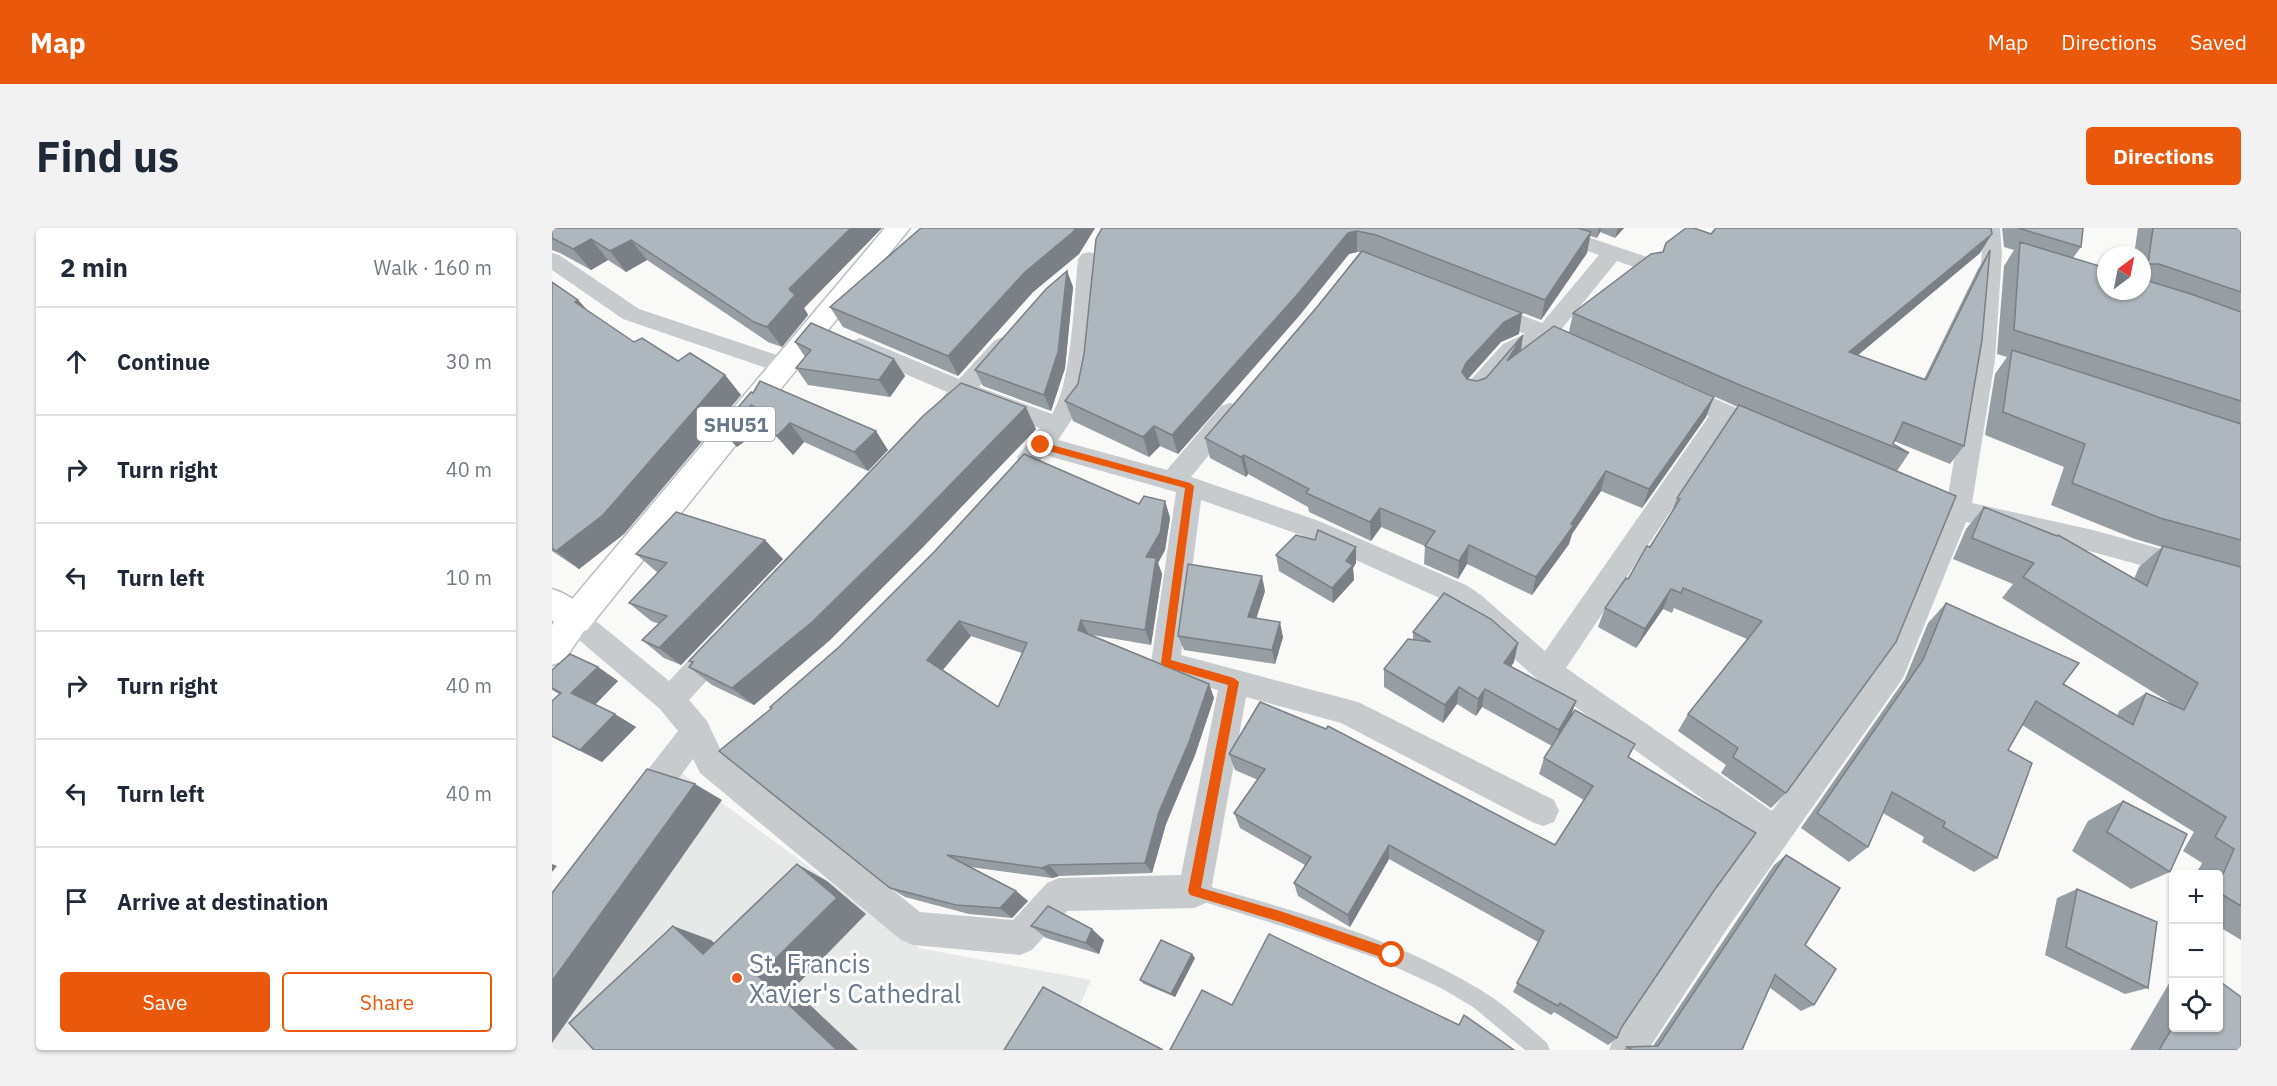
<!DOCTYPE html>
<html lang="en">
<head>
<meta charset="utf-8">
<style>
  body { margin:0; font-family:"IBM Plex Sans",sans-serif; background:#f2f2f3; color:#1f2937 }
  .controls { position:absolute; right:18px; bottom:18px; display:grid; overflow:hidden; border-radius:6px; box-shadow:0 2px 4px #0004 }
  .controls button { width:54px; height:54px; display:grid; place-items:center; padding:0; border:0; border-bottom:2px solid #e0e1e3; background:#fff; color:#1f2937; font:30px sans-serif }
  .compass { position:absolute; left:1545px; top:18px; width:54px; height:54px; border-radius:50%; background:#fff; box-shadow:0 2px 4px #0004; rotate:32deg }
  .stop { position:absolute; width:18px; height:18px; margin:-14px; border:4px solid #ea580c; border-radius:50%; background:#fff }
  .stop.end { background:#ea580c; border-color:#fff; box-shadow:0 2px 6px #0008 }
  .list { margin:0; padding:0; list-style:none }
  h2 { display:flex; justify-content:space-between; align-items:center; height:78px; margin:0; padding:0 24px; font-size:26px }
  h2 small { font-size:20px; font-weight:400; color:#747a83 }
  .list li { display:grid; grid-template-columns:39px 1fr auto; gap:18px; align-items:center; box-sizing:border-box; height:108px; padding:0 24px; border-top:2px solid #e0e1e3 }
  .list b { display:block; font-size:22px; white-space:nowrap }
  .list em { font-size:20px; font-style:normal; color:#747a83 }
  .actions { display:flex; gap:12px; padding:18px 24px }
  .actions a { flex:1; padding:14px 0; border:2px solid #ea580c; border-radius:6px; text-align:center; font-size:21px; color:#ea580c }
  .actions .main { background:#ea580c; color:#fff }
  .icon { flex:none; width:33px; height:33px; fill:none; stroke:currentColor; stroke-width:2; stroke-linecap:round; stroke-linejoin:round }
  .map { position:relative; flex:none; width:1689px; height:822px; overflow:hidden; border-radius:6px }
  header { display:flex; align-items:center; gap:36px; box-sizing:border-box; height:84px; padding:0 30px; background:#ea580c; color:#fff }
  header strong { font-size:28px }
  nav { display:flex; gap:33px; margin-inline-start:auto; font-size:21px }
  .intro { display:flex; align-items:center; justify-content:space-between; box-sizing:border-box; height:144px; padding:0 36px }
  h1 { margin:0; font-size:42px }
  .button { padding:15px 27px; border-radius:6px; background:#ea580c; color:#fff; font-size:21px; font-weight:700 }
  main { display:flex; gap:36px; padding:0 36px }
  aside { flex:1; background:#fff; border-radius:6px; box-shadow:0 2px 4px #0004 }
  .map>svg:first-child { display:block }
  .built { fill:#e7e8e8 }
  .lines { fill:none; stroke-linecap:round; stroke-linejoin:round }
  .primary-casing { stroke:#babec2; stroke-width:3 }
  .highway-casing { stroke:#b9bdc0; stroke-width:3 }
  .lane { fill:#c7cbce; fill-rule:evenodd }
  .street { fill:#c7cbce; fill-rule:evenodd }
  .primary { fill:#fff; fill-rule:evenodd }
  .highway { fill:#fff; fill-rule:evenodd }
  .wall { fill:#969da3; fill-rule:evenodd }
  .shaded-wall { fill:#7a8085 }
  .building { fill:#afb7be; stroke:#7a8085; stroke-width:1.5; fill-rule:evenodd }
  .route { fill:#ea580c }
  .poi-dot { fill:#ed5b23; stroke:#fff; stroke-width:2 }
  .labels { text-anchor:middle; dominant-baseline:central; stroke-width:6; stroke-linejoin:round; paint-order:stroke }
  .shield { fill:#fff; stroke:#94a0ac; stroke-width:1.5 }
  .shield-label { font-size:20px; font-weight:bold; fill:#667889 }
  .near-poi-label { font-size:26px; fill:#667889; stroke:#fff; text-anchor:start }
</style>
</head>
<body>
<header>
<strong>Map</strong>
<nav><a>Map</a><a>Directions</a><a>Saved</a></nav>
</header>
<div class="intro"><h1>Find us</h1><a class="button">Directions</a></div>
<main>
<aside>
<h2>2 min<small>Walk · 160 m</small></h2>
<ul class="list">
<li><svg class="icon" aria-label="ahead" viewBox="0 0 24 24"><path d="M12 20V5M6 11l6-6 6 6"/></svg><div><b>Continue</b></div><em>30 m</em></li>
<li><svg class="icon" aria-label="right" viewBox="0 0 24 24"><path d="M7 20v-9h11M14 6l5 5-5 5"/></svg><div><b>Turn right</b></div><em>40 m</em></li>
<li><svg class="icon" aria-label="left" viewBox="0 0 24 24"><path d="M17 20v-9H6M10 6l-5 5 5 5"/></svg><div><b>Turn left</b></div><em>10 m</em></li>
<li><svg class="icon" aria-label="right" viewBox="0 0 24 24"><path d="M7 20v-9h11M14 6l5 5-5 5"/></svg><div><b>Turn right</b></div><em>40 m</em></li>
<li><svg class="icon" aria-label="left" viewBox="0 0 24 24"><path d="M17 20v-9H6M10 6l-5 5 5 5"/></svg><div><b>Turn left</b></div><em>40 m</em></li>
<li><svg class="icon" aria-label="arrive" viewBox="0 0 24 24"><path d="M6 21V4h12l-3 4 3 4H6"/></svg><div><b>Arrive at destination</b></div></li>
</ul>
<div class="actions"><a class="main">Save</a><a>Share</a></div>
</aside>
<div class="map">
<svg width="1689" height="822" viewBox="0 0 1689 822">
  <rect width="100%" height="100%" fill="#f9f9f7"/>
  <!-- built -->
  <path class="built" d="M127,543L367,720L539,752L508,822H0V707Z"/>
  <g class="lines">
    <!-- primary casing -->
    <g class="primary-casing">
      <path id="primary" d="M333,0H358L35,402L23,406L11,402L7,392L11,382Z"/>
    </g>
    <!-- highway casing -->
    <g class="highway-casing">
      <path id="highway" d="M0,361C16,366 32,377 39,392L12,433L0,437V397L2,394L0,392Z"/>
    </g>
    <!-- lane -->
    <path class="lane" d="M642,654C742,683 846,710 935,766C957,780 975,798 995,815L998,822H973L921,779L889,760L824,730L752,705L636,669L633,663L636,657Z"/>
    <!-- street -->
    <g class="street">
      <path d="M979,0H1009L1104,32L1107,37L1104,42L1096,44L1065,33L1008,103L1037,115L1040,120L1037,125L1029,128L994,114L967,126L930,169L922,171L914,169L910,163L914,157L951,116L973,106L925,86L922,81L925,76L933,74L941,76L990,95L1047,27L982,4Z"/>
      <path d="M1428,0H1448L1450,25L1443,132L1420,275L1541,302L1689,343V365L1541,324L1414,294L1351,450L1175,701L1096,822H1057L1062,809L1151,677L1202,608L986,452L909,383L894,373L749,307L649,272L629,427L806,474L1002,572L1007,583L1002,594L991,598L980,594L789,495L694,469L659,663L654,675L642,680L515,683L480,722L468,727L361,717L349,712L148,545L141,531L98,589L87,593L76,589L71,578L76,567L126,503L108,481L13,400L9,392L13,384L23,380L33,384L117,453L160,407L170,404L180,407L184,416L180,425L137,472L155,493L170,525L368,684L461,692L495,655L507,650L629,647L666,462L603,444L599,435L624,264L493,227C485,236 480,239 468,236L465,229L488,200L415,173C405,184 398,196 381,191L378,185L395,164L300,123L297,118L300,113L308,110L316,113L407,151L443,112L451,109L459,112L462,117L459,122L427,159L500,186C520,155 522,70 526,31L530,26L537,24L544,26L548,31L537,146L531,175L506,212L615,242L669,178L678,175L687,178L690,184L687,190L639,249L767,293L914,357L929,367L993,423L1157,188L1115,169L1111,163L1115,157L1123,155L1131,157L1224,197L1227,203L1224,209L1215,212L1177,196L1014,440L1220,583L1329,434L1391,287L1354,272L1350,265L1354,258L1363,255L1396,267L1419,132L1430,25Z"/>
      <path d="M0,25L7,27L87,81L240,132L244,138L240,144L232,146L71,91L0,42Z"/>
    </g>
    <!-- primary -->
    <use href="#primary" class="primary"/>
    <!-- highway -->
    <use href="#highway" class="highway"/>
  </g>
  <!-- wall -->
  <g class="wall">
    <path d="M0,0H330L252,80L256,87L230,119L216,114L95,32L74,44L56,32L39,42L8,25L0,22Z"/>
    <path d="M369,0H543L527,26L481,64L406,148L291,99L278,79Z"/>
    <path d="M550,0H1072L1063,10L1048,4L1045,10L1038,8L1035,25L989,92L825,28L970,85L967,106L949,114L916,151L925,153L934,150L971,107L969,122L1017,104L1021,85L1111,24L1159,6L1428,25L1306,127L1372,151L1426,41L1438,22L1412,218L1398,236L1342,213L1341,216L1357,225L1345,243L1234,565L1219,580L1169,545L1174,537L1126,503L1136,486L1195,411L1122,380L1120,385L1111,381L1084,420L1046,399L1053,380L1076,351L1098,319L1118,288L1125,270L1186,179L1062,124L1154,189L1090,280L1049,263L1020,306L1017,316L980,367L915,336L906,351L872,336L873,318L829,299L819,313L757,284L756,279L696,246L694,249L658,230L653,210L765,79L808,24H805L797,26L747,88L626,226L608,218L597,229L521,193L513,173L526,156L532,126Z"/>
    <path d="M1450,0H1531L1529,19L1521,30L1590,63V27H1582L1586,0H1689V712L1666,698V646H1644L1650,635L1631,623L1642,604L1470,497L1456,522L1445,630L1422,644L1370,614L1372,609L1331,585L1316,619L1297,634L1249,600L1353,451L1376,395L1394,375L1511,456L1565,488L1567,483L1594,465L1617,475V474L1450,370L1461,356L1401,331L1414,301L1432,279L1582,351L1587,339L1610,319L1583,311L1499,277L1512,239L1433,207L1443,146L1455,129L1445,126L1452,38L1462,22L1452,19Z"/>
    <path d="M515,43L521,59L513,140L499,183L431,158L423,142Z"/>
    <path d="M0,54L26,72L36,83L82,114L126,133L173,147L189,167L72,306L27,341L0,323Z"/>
    <path d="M243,114L342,131L353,148L338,169L256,157L244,140L253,129Z"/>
    <path d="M199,164L336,222L316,243L252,214L241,227L214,197L185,219L168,201Z"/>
    <path d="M484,201L371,319L278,412L202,477L160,457L137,439L140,435L137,433Z"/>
    <path d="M613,273L618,290L613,322L606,335L610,346L599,417L540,407L657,456L662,470L643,527L614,596L600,645L507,648L500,650L418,639L464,663L476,673L460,690L417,686L353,669L338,660L167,523L587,276ZM419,408L470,425L446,479L391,442Z"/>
    <path d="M84,326L231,331L129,437L112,430L90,412L107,396L99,393L77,375L106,345Z"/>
    <path d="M724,327L804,335L801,340L802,352L781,375L727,343Z"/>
    <path d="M713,363L704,390L731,409L723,436L632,422L626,408Z"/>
    <path d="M861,404L962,434L959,438L1024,473L1019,488L1083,516L1077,529L1161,664L1069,800L1065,810L1056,817L1002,784L999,787L961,764L986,714L837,631L798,699L746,668L742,655L753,637L688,600L682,585L706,552L683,542L677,526L1003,617L1032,572L987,546L992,530L1000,518L930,479L924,488L905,476L891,495L832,459V441L861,411Z"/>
    <path d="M46,439L66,453L43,476L84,499L50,534L0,509V473L7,466L0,462V442Z"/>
    <path d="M1571,573L1618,644L1579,661L1520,623L1536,593Z"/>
    <path d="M1234,627L1253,717L1262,777L1249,783L1217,759L1190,822H1071L1075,819L1101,818L1222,637Z"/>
    <path d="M1525,661L1596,760L1573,766L1493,727L1505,670Z"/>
    <path d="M479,698L552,712L547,726L494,710Z"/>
    <path d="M643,730L623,769L592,756L588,752Z"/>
    <path d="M1619,752H1622V800L1689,822H1578Z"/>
  </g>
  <!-- shaded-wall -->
  <g class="shaded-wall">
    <path d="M299,0H330L252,80L256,87L230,119L215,99L237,61Z"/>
    <path d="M524,0H543L527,26L481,64L406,148L396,128L473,44Z"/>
    <path d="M1047,0H1049L1048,4L1045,10Z"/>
    <path d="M1066,0H1072L1063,10Z"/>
    <path d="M805,3V24L797,26L747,88L626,226L620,207L796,5Z"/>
    <path d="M1039,4L1035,25L989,92L993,72Z"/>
    <path d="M1440,6L1428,25L1287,143L1297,124Z"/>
    <path d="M39,11L56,32L39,42L21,21Z"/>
    <path d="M79,12L95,32L74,44L58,23Z"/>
    <path d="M515,43L521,59L513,140L499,183L492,167Z"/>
    <path d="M26,72L44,92L23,74Z"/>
    <path d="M970,85L967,106L949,114L912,155L910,144L914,135L952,94Z"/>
    <path d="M971,107L968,128L955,133Z"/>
    <path d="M342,131L353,148L338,169L327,152Z"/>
    <path d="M173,147L189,167L72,306L27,341L4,323Z"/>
    <path d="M1162,169L1154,189L1090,280L1097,261Z"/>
    <path d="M199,177L215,196L204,185L214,197L185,219L168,201Z"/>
    <path d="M474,179L484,201L371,319L278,412L202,477L180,460Z"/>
    <path d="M238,195L252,214L241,227L225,208Z"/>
    <path d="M602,198L608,218L597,229L591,209Z"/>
    <path d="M324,203L336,222L316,243L302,224Z"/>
    <path d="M692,227L696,246L694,249L689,229Z"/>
    <path d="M1054,243L1049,263L1020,306L1017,316L980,367L984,349Z"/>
    <path d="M613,273L618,290L613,322L606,335L610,346L599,417L593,402L594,329Z"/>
    <path d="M828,280L829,299L819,313L818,294Z"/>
    <path d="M213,312L231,331L129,437L107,420Z"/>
    <path d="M917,317L915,336L906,351L907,333Z"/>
    <path d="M804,319V335L801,340L802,352L781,375L780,360L794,333Z"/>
    <path d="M710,348L713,363L700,404L696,389Z"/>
    <path d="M1119,361L1111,381L1084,420L1093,401Z"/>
    <path d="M529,392L537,407L526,402Z"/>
    <path d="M407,393L419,408L387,446L375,432Z"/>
    <path d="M728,394L731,409L723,436L720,422Z"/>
    <path d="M966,415L962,434L949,453L952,435Z"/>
    <path d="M46,439L66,453L41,479L19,465Z"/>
    <path d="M657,456L662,470L643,527L614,596L600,645L593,635L607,584Z"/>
    <path d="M907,459L905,476L891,495L893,477Z"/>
    <path d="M933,461L930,479L924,488L926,471Z"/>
    <path d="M1024,473L1018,491L1001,519L1007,502Z"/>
    <path d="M63,486L84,499L50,534L28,522Z"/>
    <path d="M143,556L170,572L0,815V753Z"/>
    <path d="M837,617V631L798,699L796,687Z"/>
    <path d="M0,636L5,638L0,644Z"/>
    <path d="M245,636L275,653L314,686L241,761L306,822H285L206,748Z"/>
    <path d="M497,637L507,648L500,650L490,640Z"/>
    <path d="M464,663L476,673L460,690L448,680Z"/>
    <path d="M121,698L159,712L188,739L151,726Z"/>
    <path d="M540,701L552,712L547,726L534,715Z"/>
    <path d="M640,726L643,730L623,769L619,766Z"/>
  </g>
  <!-- building -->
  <g class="building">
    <path d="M0,0H299L237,61L243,67L215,99L202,94L79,12L58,23L39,11L21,21L0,10Z"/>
    <path d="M369,0H524L520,5L473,44L396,128L278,79Z"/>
    <path d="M550,0H1026L1039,4L993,72L824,7L805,3L796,5L745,67L620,207L602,198L591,209L513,173L526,156L532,126L544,11Z"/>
    <path d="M1134,0H1142L1159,6L1164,0H1439L1440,6L1297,124L1374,152L1438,22L1430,112L1412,218L1351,194L1341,216L1357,225L1190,158L1021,85L1099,26L1111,24L1114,15Z"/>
    <path d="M1466,0H1531L1529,19Z"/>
    <path d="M1601,0H1689V64L1607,36H1596Z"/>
    <path d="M1468,14L1554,40V63H1590V51L1639,66L1689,84V173L1462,102Z"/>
    <path d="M810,23L970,85L952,94L914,135L910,144L915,151L925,153L934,150L971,107L955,133L1002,98L1162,169L1097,261L1054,243L1019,296L1022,297L984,349L917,317L907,333L873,318L883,303L828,280L818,294L754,265L757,261L692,227L689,229L653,210L765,79Z"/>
    <path d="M515,43L506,124L492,167L423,142L494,61Z"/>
    <path d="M0,54L26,72L23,74L82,114L90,110L126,133L138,125L173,147L51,287L4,323L0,320Z"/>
    <path d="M259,95L342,131L327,152L244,140L259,122L243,114Z"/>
    <path d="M1460,122L1689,196V312L1608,290L1520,255L1533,216L1451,184Z"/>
    <path d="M208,153L324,203L302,224L238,195L225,208L204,185L208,181L199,177L168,201L199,164L201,165Z"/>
    <path d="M409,155L474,179L357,299L260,394L180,460L137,439L141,434L137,433L371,188Z"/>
    <path d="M1187,177L1404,268L1344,414L1234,565L1181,529L1186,520L1136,486L1210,393L1131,360L1129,365L1119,361L1093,401L1053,380L1074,350L1076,351L1095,318L1098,319L1128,271L1125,270Z"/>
    <path d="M472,226L587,276L592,268L613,273L608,305L594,329L604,330L593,402L529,392L526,402L657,456L637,514L607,584L593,635L497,637L490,640L395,627L464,663L448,680L404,677L338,660L167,523L220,480L218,479L287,419L383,323ZM407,393L475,415L446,479L375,432Z"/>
    <path d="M1432,279L1505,308L1506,307L1595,358L1611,318L1689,339V678L1666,664V658L1682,621L1663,609L1674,589L1484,473L1456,522L1480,535L1445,630L1391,599L1393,594L1340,564L1316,619L1265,585L1371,432L1394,375L1527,435L1511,456L1581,497L1594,465L1632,482L1646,455L1471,349L1482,335L1420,310Z"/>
    <path d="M124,284L213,312L107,420L90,412L115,388L77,375L115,335L84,326Z"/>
    <path d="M766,302L804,319L794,333L801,337L780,360L724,327L744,307L763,312Z"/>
    <path d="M636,336L710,348L696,389L728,394L720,422L626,408Z"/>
    <path d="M892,365L939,391L966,415L952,435L1024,473L1007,502L933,461L926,471L907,459L893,477L832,441L856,411L879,414L861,404Z"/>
    <path d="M18,426L46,439L19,465L63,486L28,522L0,508V473L9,465L0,460V442Z"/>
    <path d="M708,474L774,501L776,498L1003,617L1041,558L992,530L1023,482L1083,516L1076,529L1204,605L1161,664L1069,800L1065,810L1008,775L1006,778L965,755L992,703L837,617L796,687L742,655L759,629L682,585L713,541L677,526Z"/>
    <path d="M95,541L143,556L0,753V665Z"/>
    <path d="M1571,573L1635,606L1618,644L1555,604Z"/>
    <path d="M1234,627L1288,660L1253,717L1284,741L1262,777L1223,747L1190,822H1080L1075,819L1106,818Z"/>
    <path d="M245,636L285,670L206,748L285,822H42L17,795L121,698L151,726Z"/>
    <path d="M1525,661L1605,694L1596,760L1514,719Z"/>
    <path d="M496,678L540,701L534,715L479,698Z"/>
    <path d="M717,706L907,797L912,787L962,822H618L650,762L680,777Z"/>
    <path d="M609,712L640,726L619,766L588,752Z"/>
    <path d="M1666,752L1689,769V822H1607L1622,797V800H1666Z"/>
    <path d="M491,759L611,822H452Z"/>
  </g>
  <!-- route -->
  <path class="route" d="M489,214L638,255L642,258L619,432L682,450L687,454L649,660L728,683L840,721L845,723V731L840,733L728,694L638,667L636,663L676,457L614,439L609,435L633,260L486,220V215Z"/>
  <!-- markers -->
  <circle class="poi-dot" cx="185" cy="750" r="6"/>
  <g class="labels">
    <!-- shield labels -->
    <rect class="shield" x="145" y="179" width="78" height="34" rx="4.5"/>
    <g class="shield-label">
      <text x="184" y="196">SHU51</text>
    </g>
    <!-- near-poi labels -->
    <g class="near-poi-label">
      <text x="197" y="735">St. Francis<tspan x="197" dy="30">Xavier's Cathedral</tspan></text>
    </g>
  </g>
</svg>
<div class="controls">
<button>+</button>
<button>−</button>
<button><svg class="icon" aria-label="locate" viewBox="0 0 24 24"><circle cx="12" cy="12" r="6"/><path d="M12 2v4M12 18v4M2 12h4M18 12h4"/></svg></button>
</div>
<svg class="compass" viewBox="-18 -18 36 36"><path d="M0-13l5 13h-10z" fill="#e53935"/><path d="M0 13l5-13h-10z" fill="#747a83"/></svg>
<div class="stop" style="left:840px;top:727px"></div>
<div class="stop end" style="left:489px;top:217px"></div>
</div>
</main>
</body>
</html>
